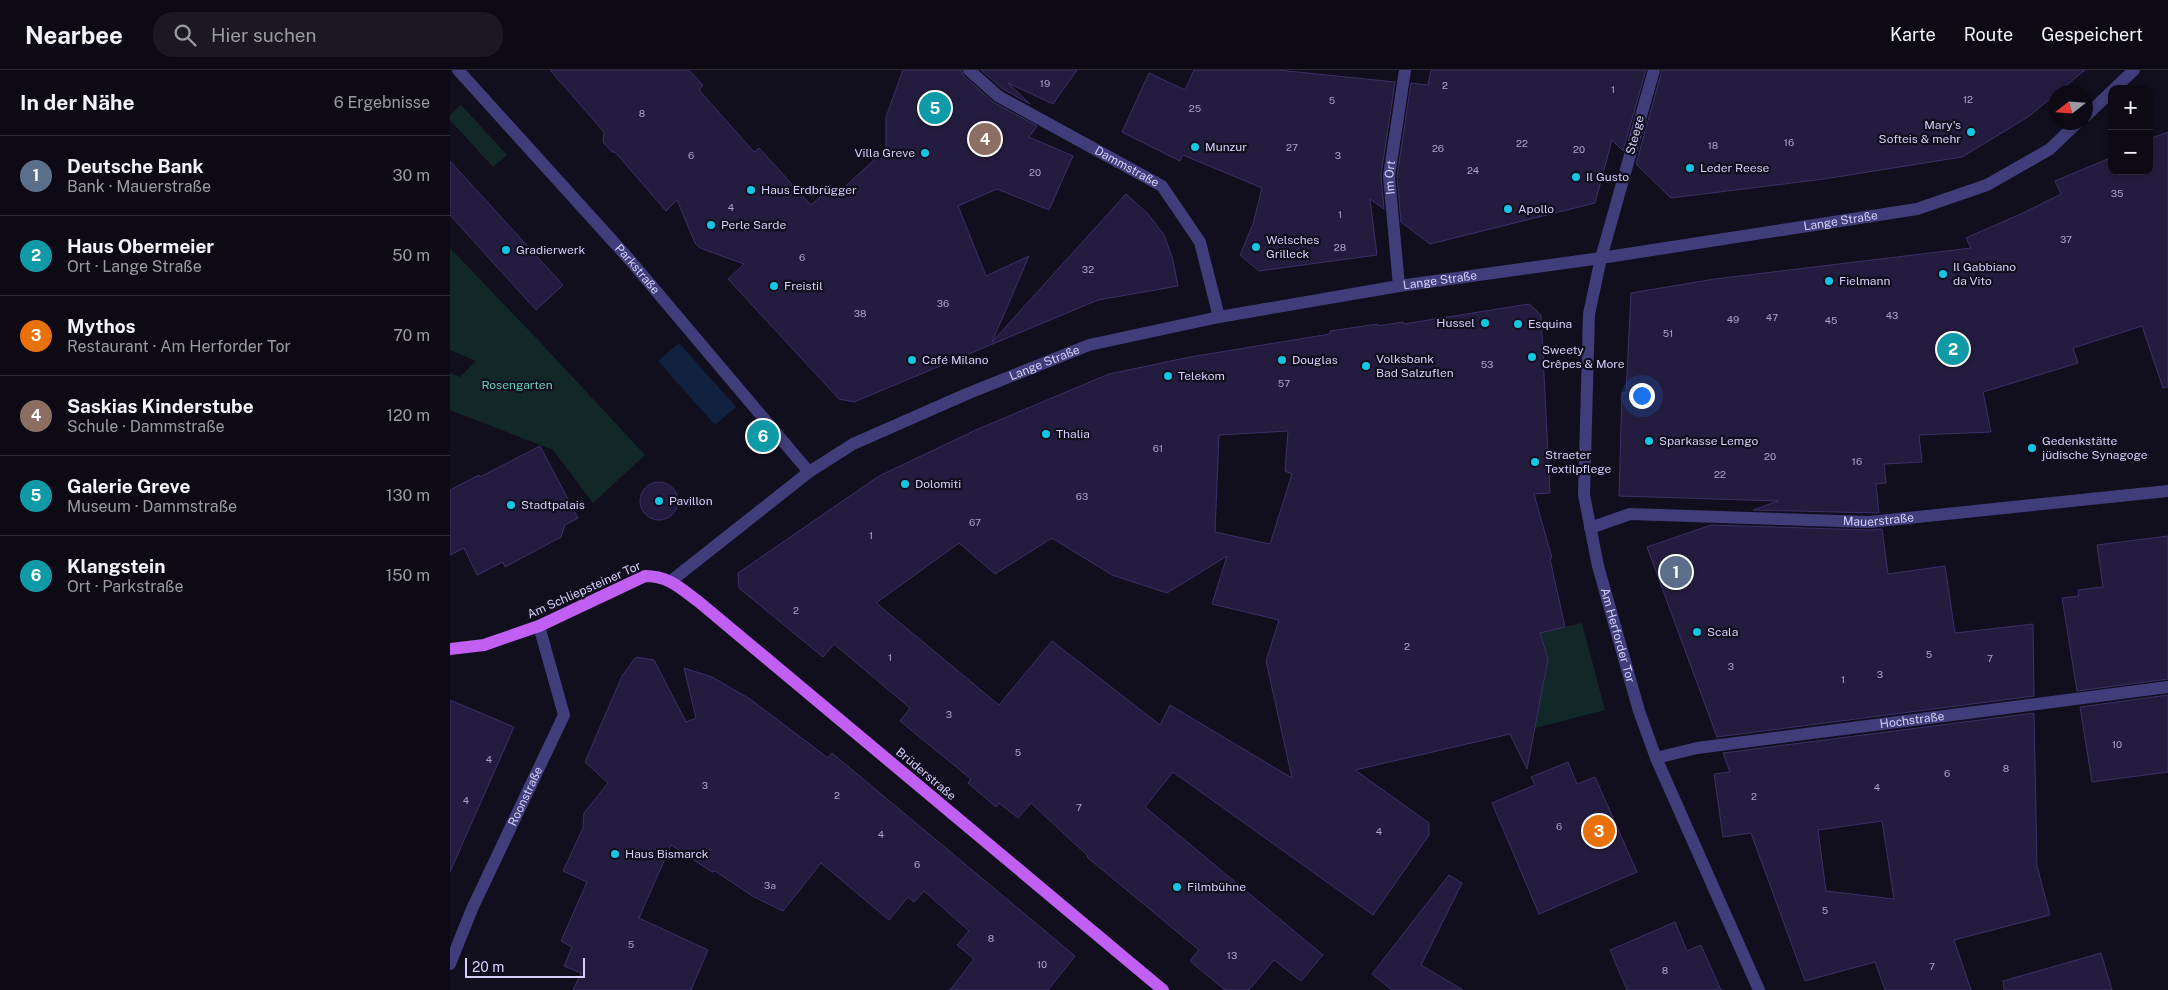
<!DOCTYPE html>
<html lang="de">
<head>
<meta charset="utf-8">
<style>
  body { margin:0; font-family:"Public Sans",sans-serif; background:#1b1823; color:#f1f3f6 }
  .controls { position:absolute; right:15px; top:15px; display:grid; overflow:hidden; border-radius:10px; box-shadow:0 2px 8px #0003 }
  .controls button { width:45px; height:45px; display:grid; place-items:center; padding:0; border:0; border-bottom:1px solid #2d2b35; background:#0d0a16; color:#f1f3f6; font:25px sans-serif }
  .compass { position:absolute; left:1598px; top:15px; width:45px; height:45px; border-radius:50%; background:#0d0a16; box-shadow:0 2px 8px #0003; rotate:253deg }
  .scale { position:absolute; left:15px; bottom:12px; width:120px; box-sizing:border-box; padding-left:5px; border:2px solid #d6cffb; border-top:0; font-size:14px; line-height:18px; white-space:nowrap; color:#d6cffb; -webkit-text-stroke:4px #110e1e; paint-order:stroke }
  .you { position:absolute; left:1191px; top:325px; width:18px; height:18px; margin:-12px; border:4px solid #fff; border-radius:50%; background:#1a73e8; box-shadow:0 0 0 8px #1a73e833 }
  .badge { display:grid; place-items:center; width:32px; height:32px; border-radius:50%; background:#0b8043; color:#fff; font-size:16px; font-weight:700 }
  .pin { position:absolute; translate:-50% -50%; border:2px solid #fff; box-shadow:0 1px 5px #0006 }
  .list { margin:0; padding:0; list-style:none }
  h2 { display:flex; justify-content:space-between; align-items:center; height:65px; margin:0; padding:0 20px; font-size:21px }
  h2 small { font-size:16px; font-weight:400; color:#9a9aa1 }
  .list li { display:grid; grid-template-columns:32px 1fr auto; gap:15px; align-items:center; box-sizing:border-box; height:80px; padding:0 20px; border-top:1px solid #2d2b35 }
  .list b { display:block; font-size:19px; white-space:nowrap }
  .list p { margin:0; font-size:16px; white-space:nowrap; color:#9a9aa1 }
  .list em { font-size:16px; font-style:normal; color:#9a9aa1 }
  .icon { flex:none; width:28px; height:28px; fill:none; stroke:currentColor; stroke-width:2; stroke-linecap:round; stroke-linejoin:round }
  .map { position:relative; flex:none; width:1718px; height:920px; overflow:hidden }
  header { display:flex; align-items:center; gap:30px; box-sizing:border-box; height:70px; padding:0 25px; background:#0d0a16; border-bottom:1px solid #2d2b35 }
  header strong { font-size:24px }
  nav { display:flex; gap:28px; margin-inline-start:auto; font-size:18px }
  .search { width:350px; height:45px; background:#1b1823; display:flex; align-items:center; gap:12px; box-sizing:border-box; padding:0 18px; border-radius:20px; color:#9a9aa1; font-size:19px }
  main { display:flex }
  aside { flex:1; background:#0d0a16 }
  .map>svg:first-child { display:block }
  .green { fill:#122828 }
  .water { fill:#112140 }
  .building { fill:#241c3e; stroke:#3d3068; fill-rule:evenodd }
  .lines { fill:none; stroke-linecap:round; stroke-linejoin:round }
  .minor { stroke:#413d7a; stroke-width:12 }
  .major { stroke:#c05ff2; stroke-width:12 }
  .poi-dot { fill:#13c7e4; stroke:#110e1e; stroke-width:2 }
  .labels { text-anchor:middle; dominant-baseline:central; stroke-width:4.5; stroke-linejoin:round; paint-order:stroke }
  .number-label { font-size:10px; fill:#aaa2cc }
  .poi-label { font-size:12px; fill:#d6cffb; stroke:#110e1e; text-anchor:start }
  .street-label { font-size:12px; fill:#d6cffb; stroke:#110e1e }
  .park-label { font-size:12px; fill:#62d4bc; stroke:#110e1e }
</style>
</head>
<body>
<header>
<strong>Nearbee</strong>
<div class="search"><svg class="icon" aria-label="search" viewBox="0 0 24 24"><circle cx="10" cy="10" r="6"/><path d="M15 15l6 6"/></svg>Hier suchen</div>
<nav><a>Karte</a><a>Route</a><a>Gespeichert</a></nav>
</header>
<main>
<aside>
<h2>In der Nähe<small>6 Ergebnisse</small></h2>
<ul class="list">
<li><span class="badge" style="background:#5c6f8a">1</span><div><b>Deutsche Bank</b><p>Bank · Mauerstraße</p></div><em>30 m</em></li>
<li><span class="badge" style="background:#0f9aa8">2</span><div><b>Haus Obermeier</b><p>Ort · Lange Straße</p></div><em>50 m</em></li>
<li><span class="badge" style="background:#e8710a">3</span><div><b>Mythos</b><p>Restaurant · Am Herforder Tor</p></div><em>70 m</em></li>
<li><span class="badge" style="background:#8d6e63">4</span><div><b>Saskias Kinderstube</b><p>Schule · Dammstraße</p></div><em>120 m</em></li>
<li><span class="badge" style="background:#0f9aa8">5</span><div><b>Galerie Greve</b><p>Museum · Dammstraße</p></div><em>130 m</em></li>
<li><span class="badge" style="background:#0f9aa8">6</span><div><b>Klangstein</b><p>Ort · Parkstraße</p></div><em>150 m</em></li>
</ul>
</aside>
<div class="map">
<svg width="1718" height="920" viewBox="0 0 1718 920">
  <rect width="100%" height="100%" fill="#110e1e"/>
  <!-- green -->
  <g class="green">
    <path d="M11,35L57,85L43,97L0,50V45Z"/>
    <path d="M0,178L90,272L195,385L143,433L103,380L0,340V303L10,307L26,291L0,280Z"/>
    <path d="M1132,553L1155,640L1085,658L1098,590L1090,563Z"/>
  </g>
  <!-- water -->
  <path class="water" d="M229,273L286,337L265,355L208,291Z"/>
  <!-- building -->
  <g class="building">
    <path d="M100,0H239L253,15L249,20L304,82L309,78L361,135L382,117L387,124L436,79V47L453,0H511L514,6L543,32L587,56L579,67L623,86L599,140L547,119L508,136L536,206L579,186L542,272L676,124L698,144L714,165L723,190L728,216L648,230L404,332L389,329L278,209L294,194L250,178L245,173L227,130L216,141L165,82H162L153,72L154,62Z"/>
    <path d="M531,0H627L603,34L558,13L580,34L553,19Z"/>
    <path d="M744,0H828L945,12L931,105L934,139L920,129L927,185L809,201L790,185L803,154L812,118L733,85L730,91L672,62L699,3L735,20Z"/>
    <path d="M981,0H1196L1173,81L1162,70L1145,133L980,174L951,152L947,106L961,13L978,15Z"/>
    <path d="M1212,0H1635L1578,47L1512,87L1374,109L1221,128L1186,94Z"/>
    <path d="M1718,62V317L1713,318L1692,256L1623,278L1628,293L1533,322L1541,362L1469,365L1472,392L1434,394L1436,413L1426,414L1429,443L1303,440L1328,431L1169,426L1172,323H1176L1181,223L1265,209L1521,178L1516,168L1573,143L1611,124L1605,111L1660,88L1659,84L1662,83V101H1699V69Z"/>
    <path d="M0,91L113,215L86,240L0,145Z"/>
    <path d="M1079,234L1091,245L1100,423L1084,424L1102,488L1100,489L1115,557L1090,563L1098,589L1077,699L1060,664L905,700L979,753V765L923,845L723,702L695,737L873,885L851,911L824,890L799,920H775L740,891L749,880L637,787L638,786L581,733L568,748L549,733L546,737L518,713L521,709L450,651L460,638L384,574L373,587L289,518L288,503L429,406L528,359L659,304L740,287L880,264V261L928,254V256L953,252L954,254ZM838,361L835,401L842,404L820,474L765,462L769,365ZM602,468L662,505L717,523L777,486L762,534L829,550L816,591L842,708L720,635L710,655L602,571L549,635L426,533L509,473L545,504Z"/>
    <path d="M90,376L128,448L115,455L111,467L55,497L53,492L27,505L14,478L0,485V420L29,405L30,407Z"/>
    <circle cx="209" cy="431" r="19"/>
    <path d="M1261,455L1419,460L1432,459L1438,504L1495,496L1505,563L1583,554L1584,626L1267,667L1197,477Z"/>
    <path d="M1718,466V609L1627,621L1612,528L1629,526L1628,520L1653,517L1647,475Z"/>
    <path d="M186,587L204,590L236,652L246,648L234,598L262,607L300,629L378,688L382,683L625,886L598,920H500L524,889L507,875L519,861L474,821L464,832L458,827L439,850L371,793L333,841L304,827L265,801L262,802L221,775L189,848L258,880L241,920H123L131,903L114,896L122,877L111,871L137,812L113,801L133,758L134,743L158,713L135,692L172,606Z"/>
    <path d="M1718,625V702L1642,712L1630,637Z"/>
    <path d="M0,630L64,657L0,802Z"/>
    <path d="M1584,643L1587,796L1600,845L1504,870L1521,920H1435L1425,892L1355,911L1301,763L1273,767L1264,704L1280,702L1273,683ZM1432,751L1444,829L1376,821L1368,760Z"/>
    <path d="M1118,692L1127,714L1145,707L1187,802L1089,844L1042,733L1085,715L1081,707Z"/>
    <path d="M999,805L1012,813L971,895L1013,920H942L922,904Z"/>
    <path d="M1225,852L1237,881L1251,875L1271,920H1177L1160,880Z"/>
    <path d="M1651,883L1662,920H1554L1553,911Z"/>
  </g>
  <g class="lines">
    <!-- minor -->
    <g class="minor">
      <path id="s1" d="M8,0L179,189L359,402"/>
      <path id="s2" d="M519,0L548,26L712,116L750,172L769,247"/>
      <path id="s3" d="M1204,0L1151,188L1139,244L1134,425L1148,496L1189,641L1206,688L1309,920"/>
      <path d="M1664,19L1684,0"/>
      <path d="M1636,46L1662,21"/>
      <path id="s4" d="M949,216L939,106L955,0"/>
      <path id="s5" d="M1140,458L1180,444L1419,452L1718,421"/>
      <path id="s6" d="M221,511L359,402L403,374L519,323L639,275L769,247L949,216L1151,188L1467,139L1537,115L1600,79L1628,52"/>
      <path id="s7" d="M1206,688L1247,678L1718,617"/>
      <path id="s8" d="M0,894L22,839L114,645L89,556"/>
    </g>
    <!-- major -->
    <path class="major" d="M0,579L34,575L89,556L195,506C219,506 230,518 249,532L713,920"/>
  </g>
  <!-- markers -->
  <g class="poi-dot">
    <circle cx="1521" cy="62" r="5"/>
    <circle cx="745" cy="77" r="5"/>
    <circle cx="475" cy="83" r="5"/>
    <circle cx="1240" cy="98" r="5"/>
    <circle cx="1126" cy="107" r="5"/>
    <circle cx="301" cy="120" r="5"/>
    <circle cx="1058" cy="139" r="5"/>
    <circle cx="261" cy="155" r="5"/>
    <circle cx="806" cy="177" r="5"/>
    <circle cx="56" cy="180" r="5"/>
    <circle cx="1493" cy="204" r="5"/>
    <circle cx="1379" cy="211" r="5"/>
    <circle cx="324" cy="216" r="5"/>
    <circle cx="1035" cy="253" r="5"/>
    <circle cx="1068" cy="254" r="5"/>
    <circle cx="1082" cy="287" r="5"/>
    <circle cx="462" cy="290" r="5"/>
    <circle cx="832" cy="290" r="5"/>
    <circle cx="916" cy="296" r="5"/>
    <circle cx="718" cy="306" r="5"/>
    <circle cx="596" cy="364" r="5"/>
    <circle cx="1199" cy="371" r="5"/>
    <circle cx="1582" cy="378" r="5"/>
    <circle cx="1085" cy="392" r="5"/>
    <circle cx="455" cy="414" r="5"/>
    <circle cx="209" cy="431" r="5"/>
    <circle cx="61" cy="435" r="5"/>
    <circle cx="1247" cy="562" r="5"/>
    <circle cx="165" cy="784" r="5"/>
    <circle cx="727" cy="817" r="5"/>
  </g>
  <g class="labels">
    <!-- number labels -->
    <g class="number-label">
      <text x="595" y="13">19</text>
      <text x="995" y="15">2</text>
      <text x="1163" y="19">1</text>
      <text x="1518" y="29">12</text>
      <text x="882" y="30">5</text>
      <text x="745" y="38">25</text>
      <text x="192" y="43">8</text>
      <text x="1339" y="72">16</text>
      <text x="1072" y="73">22</text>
      <text x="1263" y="75">18</text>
      <text x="842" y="77">27</text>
      <text x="988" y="78">26</text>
      <text x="1129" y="79">20</text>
      <text x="241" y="85">6</text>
      <text x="888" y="85">3</text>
      <text x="1023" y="100">24</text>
      <text x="585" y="102">20</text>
      <text x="1667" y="123">35</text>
      <text x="281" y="137">4</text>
      <text x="890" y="144">1</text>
      <text x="1616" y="169">37</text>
      <text x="890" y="177">28</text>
      <text x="352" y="187">6</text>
      <text x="638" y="199">32</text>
      <text x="493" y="233">36</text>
      <text x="410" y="243">38</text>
      <text x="1442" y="245">43</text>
      <text x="1322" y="247">47</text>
      <text x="1283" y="249">49</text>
      <text x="1381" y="250">45</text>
      <text x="1218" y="263">51</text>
      <text x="1037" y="294">53</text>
      <text x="834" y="313">57</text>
      <text x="708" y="378">61</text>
      <text x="1320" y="386">20</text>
      <text x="1407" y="391">16</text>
      <text x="1270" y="404">22</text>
      <text x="632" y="426">63</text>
      <text x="525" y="452">67</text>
      <text x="421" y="465">1</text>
      <text x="346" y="540">2</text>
      <text x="957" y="576">2</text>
      <text x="1479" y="584">5</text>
      <text x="440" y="587">1</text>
      <text x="1540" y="588">7</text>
      <text x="1281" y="596">3</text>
      <text x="1430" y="604">3</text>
      <text x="1393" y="609">1</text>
      <text x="499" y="644">3</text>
      <text x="1667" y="674">10</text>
      <text x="568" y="682">5</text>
      <text x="39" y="689">4</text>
      <text x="1556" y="698">8</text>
      <text x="1497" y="703">6</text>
      <text x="255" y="715">3</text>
      <text x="1427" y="717">4</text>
      <text x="387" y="725">2</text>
      <text x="1304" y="726">2</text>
      <text x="16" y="730">4</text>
      <text x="629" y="737">7</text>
      <text x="1109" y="756">6</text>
      <text x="929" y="761">4</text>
      <text x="431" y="764">4</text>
      <text x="467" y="794">6</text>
      <text x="320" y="815">3a</text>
      <text x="1375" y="840">5</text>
      <text x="541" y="868">8</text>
      <text x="181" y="874">5</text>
      <text x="782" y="885">13</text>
      <text x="592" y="894">10</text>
      <text x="1482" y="896">7</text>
      <text x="1215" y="900">8</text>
    </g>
    <!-- poi labels -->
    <g class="poi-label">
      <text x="1511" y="55" text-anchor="end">Mary's<tspan x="1511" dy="14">Softeis &amp; mehr</tspan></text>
      <text x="755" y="77">Munzur</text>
      <text x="465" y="83" text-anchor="end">Villa Greve</text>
      <text x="1250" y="98">Leder Reese</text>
      <text x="1136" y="107">Il Gusto</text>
      <text x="311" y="120">Haus Erdbrügger</text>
      <text x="1068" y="139">Apollo</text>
      <text x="271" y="155">Perle Sarde</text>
      <text x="816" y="170">Welsches<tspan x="816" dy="14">Grilleck</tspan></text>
      <text x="66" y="180">Gradierwerk</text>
      <text x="1503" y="197">Il Gabbiano<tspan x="1503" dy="14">da Vito</tspan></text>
      <text x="1389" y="211">Fielmann</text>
      <text x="334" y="216">Freistil</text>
      <text x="1025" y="253" text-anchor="end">Hussel</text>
      <text x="1078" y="254">Esquina</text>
      <text x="1092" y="280">Sweety<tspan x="1092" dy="14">Crêpes &amp; More</tspan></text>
      <text x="926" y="289">Volksbank<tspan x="926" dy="14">Bad Salzuflen</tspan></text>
      <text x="472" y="290">Café Milano</text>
      <text x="842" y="290">Douglas</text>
      <text x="728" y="306">Telekom</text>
      <text x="606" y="364">Thalia</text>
      <text x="1209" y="371">Sparkasse Lemgo</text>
      <text x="1592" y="371">Gedenkstätte<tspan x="1592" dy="14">jüdische Synagoge</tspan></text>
      <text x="1095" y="385">Straeter<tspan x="1095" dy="14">Textilpflege</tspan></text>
      <text x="465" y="414">Dolomiti</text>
      <text x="219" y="431">Pavillon</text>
      <text x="71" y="435">Stadtpalais</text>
      <text x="1257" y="562">Scala</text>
      <text x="175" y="784">Haus Bismarck</text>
      <text x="737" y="817">Filmbühne</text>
    </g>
    <!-- street labels -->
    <g class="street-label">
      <text transform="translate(1185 65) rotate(-75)">Steege</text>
      <text stroke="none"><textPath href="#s2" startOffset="186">Dammstraße</textPath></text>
      <text stroke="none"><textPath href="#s4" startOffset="109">Im Ort</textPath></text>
      <text stroke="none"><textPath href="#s6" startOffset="1246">Lange Straße</textPath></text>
      <text stroke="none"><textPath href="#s1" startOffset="268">Parkstraße</textPath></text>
      <text stroke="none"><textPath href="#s6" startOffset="841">Lange Straße</textPath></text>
      <text stroke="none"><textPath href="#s6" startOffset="436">Lange Straße</textPath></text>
      <text stroke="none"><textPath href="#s5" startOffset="291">Mauerstraße</textPath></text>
      <text transform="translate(134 520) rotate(-24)">Am Schliepsteiner Tor</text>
      <text stroke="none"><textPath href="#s3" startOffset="578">Am Herforder Tor</textPath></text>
      <text stroke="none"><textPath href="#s7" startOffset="259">Hochstraße</textPath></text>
      <text transform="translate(476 704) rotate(40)">Brüderstraße</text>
      <text stroke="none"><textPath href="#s8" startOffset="184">Roonstraße</textPath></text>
    </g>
    <!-- park labels -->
    <g class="park-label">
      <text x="67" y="315">Rosengarten</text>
    </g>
  </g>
</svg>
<div class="controls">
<button>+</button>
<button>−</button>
</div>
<svg class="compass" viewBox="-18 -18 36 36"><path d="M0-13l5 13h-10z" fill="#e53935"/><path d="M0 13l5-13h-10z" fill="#9a9aa1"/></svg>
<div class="scale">20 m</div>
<div class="you"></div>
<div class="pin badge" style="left:1226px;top:502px;background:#5c6f8a">1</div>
<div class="pin badge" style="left:1503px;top:279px;background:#0f9aa8">2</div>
<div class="pin badge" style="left:1149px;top:761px;background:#e8710a">3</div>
<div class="pin badge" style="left:535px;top:69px;background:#8d6e63">4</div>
<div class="pin badge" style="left:485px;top:38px;background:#0f9aa8">5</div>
<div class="pin badge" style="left:313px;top:366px;background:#0f9aa8">6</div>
</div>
</main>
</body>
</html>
